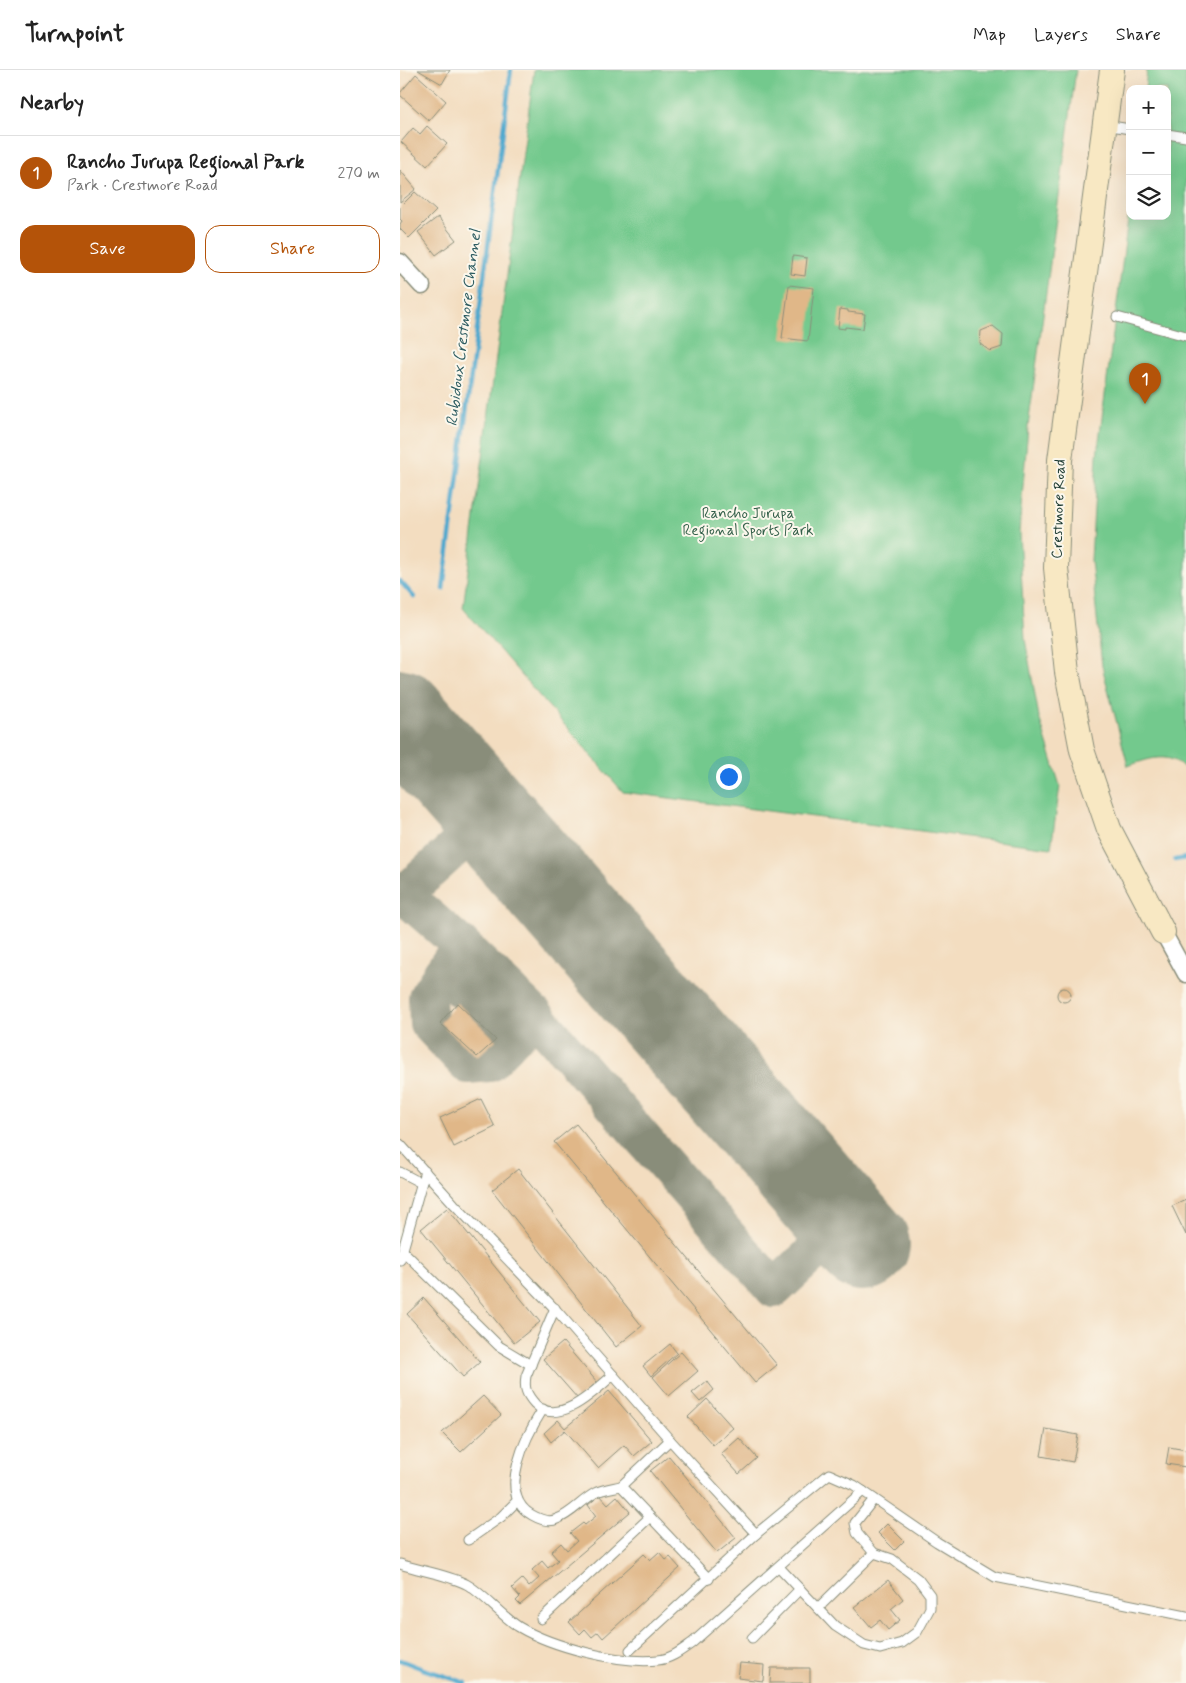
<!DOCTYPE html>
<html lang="en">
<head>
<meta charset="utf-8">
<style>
  body { margin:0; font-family:Mynerve,sans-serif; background:#f6f6f6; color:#222 }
  .controls { position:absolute; right:15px; top:15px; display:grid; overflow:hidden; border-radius:10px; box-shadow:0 5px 20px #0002 }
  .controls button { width:45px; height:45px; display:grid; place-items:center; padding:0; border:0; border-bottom:1px solid #e0e0e0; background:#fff; color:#222; font:25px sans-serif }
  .you { position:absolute; left:328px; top:706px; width:18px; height:18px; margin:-12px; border:4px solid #fff; border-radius:50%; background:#1a73e8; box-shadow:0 0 0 8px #1a73e833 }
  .badge { display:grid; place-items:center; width:32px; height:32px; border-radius:50%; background:#b45309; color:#fff; font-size:16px; font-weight:700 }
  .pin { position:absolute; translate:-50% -41px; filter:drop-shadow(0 1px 2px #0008) }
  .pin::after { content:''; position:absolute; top:26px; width:18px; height:15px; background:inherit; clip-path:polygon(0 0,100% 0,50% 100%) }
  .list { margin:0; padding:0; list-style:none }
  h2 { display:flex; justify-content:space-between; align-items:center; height:65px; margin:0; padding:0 20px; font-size:21px }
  h2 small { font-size:16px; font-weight:400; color:#767676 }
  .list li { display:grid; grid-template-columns:32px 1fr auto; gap:15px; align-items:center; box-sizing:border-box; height:75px; padding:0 20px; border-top:1px solid #e0e0e0 }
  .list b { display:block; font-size:19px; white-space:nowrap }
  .list p { margin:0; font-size:16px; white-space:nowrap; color:#767676 }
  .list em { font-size:16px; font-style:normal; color:#767676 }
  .actions { display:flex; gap:10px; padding:15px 20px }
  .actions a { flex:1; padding:11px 0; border:1px solid #b45309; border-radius:15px; text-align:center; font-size:18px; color:#b45309 }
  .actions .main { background:#b45309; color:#fff }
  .icon { flex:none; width:28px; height:28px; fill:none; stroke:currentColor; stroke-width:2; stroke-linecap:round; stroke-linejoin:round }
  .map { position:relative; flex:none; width:786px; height:1613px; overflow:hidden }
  header { display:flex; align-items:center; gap:30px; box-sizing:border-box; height:70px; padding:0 25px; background:#fff; border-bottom:1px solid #e0e0e0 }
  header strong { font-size:24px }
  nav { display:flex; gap:28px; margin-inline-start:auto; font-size:18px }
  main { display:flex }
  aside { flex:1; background:#fff }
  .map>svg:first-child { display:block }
  .green { fill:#73c98d; stroke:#498360 }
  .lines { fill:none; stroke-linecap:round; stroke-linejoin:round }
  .stream { stroke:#51a9ce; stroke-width:4.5 }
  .taxiway { stroke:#898d7a; stroke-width:38 }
  .runway { stroke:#898d7a; stroke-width:94 }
  .building { fill:#e0b788 }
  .lane-casing { stroke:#898d7a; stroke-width:11 }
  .street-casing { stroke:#898d7a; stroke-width:19 }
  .secondary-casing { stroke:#898d7a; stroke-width:26 }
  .lane { stroke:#fff; stroke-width:9 }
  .street { stroke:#fff; stroke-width:16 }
  .secondary { stroke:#f8e8c3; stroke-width:24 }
  .labels { text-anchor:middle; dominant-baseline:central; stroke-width:4; stroke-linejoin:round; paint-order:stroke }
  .street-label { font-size:15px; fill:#1f3d34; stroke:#fbf7ec }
  .park-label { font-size:15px; fill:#34604a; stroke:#fbf7ec }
  .water-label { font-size:16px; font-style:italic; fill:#2e5d62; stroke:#fbf7ec }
</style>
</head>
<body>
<header>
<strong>Turnpoint</strong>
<nav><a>Map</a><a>Layers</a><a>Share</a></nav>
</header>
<main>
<aside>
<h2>Nearby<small></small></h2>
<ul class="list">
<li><span class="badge">1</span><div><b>Rancho Jurupa Regional Park</b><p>Park · Crestmore Road</p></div><em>270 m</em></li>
</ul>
<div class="actions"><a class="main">Save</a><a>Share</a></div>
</aside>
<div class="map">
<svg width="786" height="1613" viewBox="0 0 786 1613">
  <rect width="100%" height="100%" fill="#fbf7ec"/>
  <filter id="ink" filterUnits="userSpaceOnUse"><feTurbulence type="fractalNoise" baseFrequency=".02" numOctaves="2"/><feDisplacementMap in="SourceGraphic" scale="10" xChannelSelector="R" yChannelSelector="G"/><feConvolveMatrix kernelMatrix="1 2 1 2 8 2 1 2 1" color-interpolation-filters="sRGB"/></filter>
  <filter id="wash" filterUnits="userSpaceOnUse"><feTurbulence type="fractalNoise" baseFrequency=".0096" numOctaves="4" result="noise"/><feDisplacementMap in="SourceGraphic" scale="20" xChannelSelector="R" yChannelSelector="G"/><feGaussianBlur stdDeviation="1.12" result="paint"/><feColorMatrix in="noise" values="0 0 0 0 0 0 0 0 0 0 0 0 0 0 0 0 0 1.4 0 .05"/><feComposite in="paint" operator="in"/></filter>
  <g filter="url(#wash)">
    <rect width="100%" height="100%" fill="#f3ddc0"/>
    <!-- green -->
    <g class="green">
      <path d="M134,0H676L628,357L619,463L625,569L639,647L660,716L651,778L223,722L63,538Z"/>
      <path d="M747,0H786V700C770,680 748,689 728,696L702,596L691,490L697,386L730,134V146H767V19H745Z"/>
    </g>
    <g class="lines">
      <!-- stream -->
      <g class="stream">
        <path d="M0,511L14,527"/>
        <path d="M43,519L111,0"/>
        <path d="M775,790L786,788"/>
        <path d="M0,1590L23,1599L66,1613"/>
      </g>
      <!-- taxiway -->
      <g class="taxiway">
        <path d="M0,822L61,875L135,945L374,1219L445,1153"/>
        <path d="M3,825L89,747"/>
        <path d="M61,875L27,927L28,953L68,995L89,993L135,945"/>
        <path d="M42,903L115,966"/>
      </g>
      <!-- runway -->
      <path class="runway" d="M0,646L463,1174"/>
    </g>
    <g id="blocks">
      <!-- building -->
      <g class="building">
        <path d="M18,0H50L42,14Z"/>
        <path d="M16,4L46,31L29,51L0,25V23Z"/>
        <path d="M27,56L47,74L27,96L1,72L13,58L20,64Z"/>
        <path d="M0,100L16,119L0,132Z"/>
        <path d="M15,122L36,141L9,168L0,159V154L2,151L0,149V137Z"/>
        <path d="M38,147L56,170L36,185L18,162Z"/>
        <path d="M393,186L407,188L405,206L391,204Z"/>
        <path d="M389,215L414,218L408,271L382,268Z"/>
        <path d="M440,239L448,240V242L465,244L463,259L445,257V259L438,258Z"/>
        <path d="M593,256L603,264L602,277L590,281L580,274L581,261Z"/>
        <circle cx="664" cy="925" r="7"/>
        <path d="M57,933L96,970L77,987L40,953Z"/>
        <path d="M81,1029L95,1057L54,1077L40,1048Z"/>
        <path d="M176,1054L377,1295L355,1313L154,1072Z"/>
        <path d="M118,1099L242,1256L216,1277L92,1120Z"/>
        <path d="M786,1130V1165L772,1136Z"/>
        <path d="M47,1138L140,1252L114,1273L21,1159Z"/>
        <path d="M24,1228L80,1292L63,1307L7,1244Z"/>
        <path d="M163,1272L197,1312L178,1329L143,1289Z"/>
        <path d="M270,1274L277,1283L251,1306L243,1296Z"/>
        <path d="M281,1282L298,1301L269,1326L253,1307Z"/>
        <path d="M307,1311L314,1320L300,1332L292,1323Z"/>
        <path d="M209,1321L252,1371L234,1386L224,1375L198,1398L165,1360L151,1372L144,1363L158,1350L165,1358Z"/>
        <path d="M83,1326L101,1345L61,1382L42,1363Z"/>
        <path d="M307,1329L333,1358L313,1375L288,1347Z"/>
        <path d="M646,1359L678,1365L673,1392L641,1386Z"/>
        <path d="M339,1368L357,1388L339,1404L321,1384Z"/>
        <path d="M769,1377L786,1380V1397L766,1394Z"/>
        <path d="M269,1386L336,1468L317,1483L250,1401Z"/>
        <path d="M200,1425L208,1434L217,1426L230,1442L120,1535L116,1531L120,1527L112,1518L122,1509L129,1517L139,1508L132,1500L142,1491L148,1498L158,1490L151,1482L161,1473L167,1480L177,1471L170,1463L183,1453L185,1455L196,1446L188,1435Z"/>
        <path d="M487,1454L504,1471L495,1480L478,1463Z"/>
        <path d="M259,1482L266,1490L270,1487L280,1498L203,1568L198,1562L192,1567L185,1559L180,1564L169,1552L244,1484L250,1490Z"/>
        <path d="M488,1510L503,1529L491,1539L500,1550L488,1560L480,1550L471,1557L454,1537Z"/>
        <path d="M340,1593L364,1595L363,1611L338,1608Z"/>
        <path d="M371,1598H410V1613H370Z"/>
      </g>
    </g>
  </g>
  <g filter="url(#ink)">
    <use href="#blocks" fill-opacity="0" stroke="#898d7a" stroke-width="1"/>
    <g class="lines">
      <!-- lane casing -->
      <g class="lane-casing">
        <g id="lane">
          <path d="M705,55L730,59"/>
          <path d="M767,64L786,67"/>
          <path d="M717,247L786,266"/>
          <path d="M0,1074L54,1134L157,1241L270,1370L356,1464L429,1404L454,1415L537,1472L595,1507L786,1546"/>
          <path d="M0,1102L21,1113"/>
          <path d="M3,1181L99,1276L131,1295"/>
          <path d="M0,1190L25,1101"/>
          <path d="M155,1238L126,1306C124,1318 126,1324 135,1334C158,1358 196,1320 213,1305"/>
          <path d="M143,1339C127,1364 95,1425 132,1445C139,1449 149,1453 157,1449C171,1444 182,1430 195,1423C202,1419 212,1418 221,1416"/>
          <path d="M270,1370L221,1416L309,1509"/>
          <path d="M68,1470L101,1447L117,1431"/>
          <path d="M0,1494C21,1501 46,1504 66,1514C83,1523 101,1546 119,1557C153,1577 219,1594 258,1590C271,1589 282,1580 292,1573L463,1421"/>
          <path d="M379,1497L435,1556L464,1575L480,1579L502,1573L517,1562L530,1538V1525L518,1509L492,1489L474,1483L457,1463L455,1453L474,1429"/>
          <path d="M418,1538L474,1483"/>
          <path d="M141,1549L250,1447"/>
          <path d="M352,1568L400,1519"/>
          <path d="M230,1580L356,1464"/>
        </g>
      </g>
      <!-- street casing -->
      <g class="street-casing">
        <g id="street">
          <path d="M0,192L22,216"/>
          <path d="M763,862L786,904"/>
        </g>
      </g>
      <!-- secondary casing -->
      <g class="secondary-casing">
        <path id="secondary" d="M712,0L660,390L656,498L667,602L682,680L709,759L763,862"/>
      </g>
      <!-- lane -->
      <use href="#lane" class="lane"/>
      <!-- street -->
      <use href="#street" class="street"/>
      <!-- secondary -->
      <use href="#secondary" class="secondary"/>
    </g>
  </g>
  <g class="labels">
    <!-- street labels -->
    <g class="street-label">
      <text transform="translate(659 439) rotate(-88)">Crestmore Road</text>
    </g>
    <!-- park labels -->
    <g class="park-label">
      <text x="348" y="444">Rancho Jurupa<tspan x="348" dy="17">Regional Sports Park</tspan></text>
    </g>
    <!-- water labels -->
    <g class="water-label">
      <text transform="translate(64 258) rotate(-83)">Rubidoux Crestmore Channel</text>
    </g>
  </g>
</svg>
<div class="controls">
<button>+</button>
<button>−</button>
<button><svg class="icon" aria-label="layers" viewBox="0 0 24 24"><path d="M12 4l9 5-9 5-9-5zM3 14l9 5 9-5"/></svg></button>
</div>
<div class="you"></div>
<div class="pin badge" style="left:745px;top:334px">1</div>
</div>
</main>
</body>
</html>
